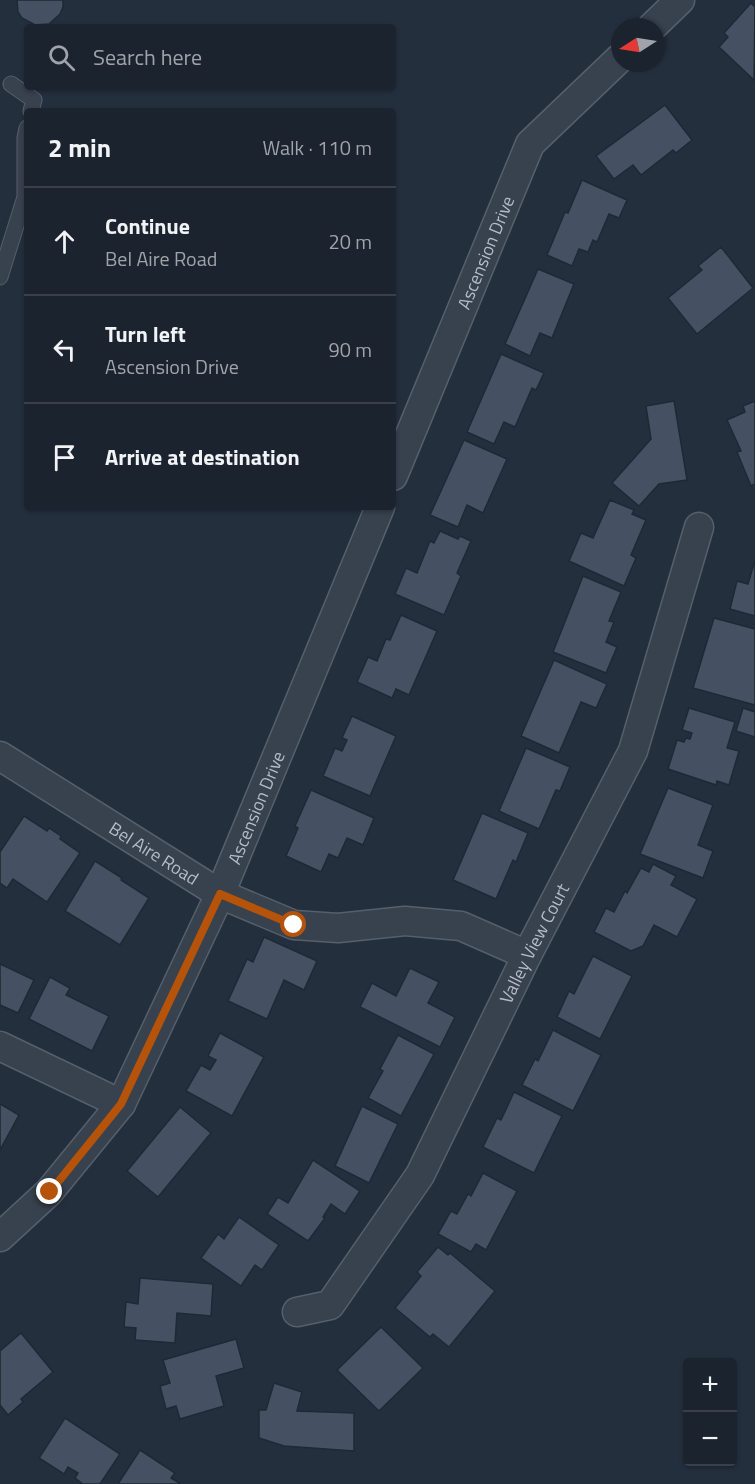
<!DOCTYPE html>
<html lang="en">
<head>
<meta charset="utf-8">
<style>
  body { margin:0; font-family:"Titillium Web",sans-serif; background:#242b36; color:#f1f3f6 }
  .controls { position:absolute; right:18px; bottom:18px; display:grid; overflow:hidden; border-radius:6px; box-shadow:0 2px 4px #0004 }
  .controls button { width:54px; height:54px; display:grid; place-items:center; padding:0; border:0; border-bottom:2px solid #39404a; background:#1b232e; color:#f1f3f6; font:30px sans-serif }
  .compass { position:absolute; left:611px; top:18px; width:54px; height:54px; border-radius:50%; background:#1b232e; box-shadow:0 2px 4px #0004; rotate:258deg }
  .stop { position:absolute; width:18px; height:18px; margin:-14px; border:4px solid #b45309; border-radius:50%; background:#fff }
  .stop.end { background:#b45309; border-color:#fff; box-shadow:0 2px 6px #0008 }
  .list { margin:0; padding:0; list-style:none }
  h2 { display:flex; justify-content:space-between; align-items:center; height:78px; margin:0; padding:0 24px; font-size:26px }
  h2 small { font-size:20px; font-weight:400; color:#a0a4aa }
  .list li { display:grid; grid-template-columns:39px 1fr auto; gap:18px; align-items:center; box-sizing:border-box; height:108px; padding:0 24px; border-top:2px solid #39404a }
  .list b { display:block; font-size:22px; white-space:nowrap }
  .list p { margin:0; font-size:20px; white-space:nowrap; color:#a0a4aa }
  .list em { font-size:20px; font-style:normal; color:#a0a4aa }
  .icon { flex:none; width:33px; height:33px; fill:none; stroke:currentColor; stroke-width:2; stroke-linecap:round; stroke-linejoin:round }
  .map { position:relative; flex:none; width:755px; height:1484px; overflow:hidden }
  .search { position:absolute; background:#1b232e; box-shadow:0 2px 4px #0004; left:24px; top:24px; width:372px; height:66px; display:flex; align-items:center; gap:15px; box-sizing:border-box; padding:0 21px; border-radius:6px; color:#a0a4aa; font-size:22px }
  .panel { position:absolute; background:#1b232e; box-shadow:0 2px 4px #0004; left:24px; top:108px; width:372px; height:402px; border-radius:6px }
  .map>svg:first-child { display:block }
  .building { fill:#455162; stroke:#1f2835; stroke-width:1.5 }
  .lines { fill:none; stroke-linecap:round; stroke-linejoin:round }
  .service-casing { stroke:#565f6c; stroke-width:17 }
  .minor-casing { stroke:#565f6c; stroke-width:31 }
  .service { stroke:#38414e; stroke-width:15 }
  .minor { stroke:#38414e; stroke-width:28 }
  .route { stroke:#b45309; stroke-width:8 }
  .labels { text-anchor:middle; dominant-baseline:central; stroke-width:6; stroke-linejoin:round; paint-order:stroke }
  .street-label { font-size:18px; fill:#b4bcc9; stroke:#1d2633 }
</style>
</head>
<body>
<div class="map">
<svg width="755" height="1484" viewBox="0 0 755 1484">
  <rect width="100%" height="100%" fill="#242f3e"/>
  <!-- building -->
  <g class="building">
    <path d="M17,0H63V7L60,14L49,24L35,25L22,18L18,12Z"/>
    <path d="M751,3L755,7L754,80L719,47L728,37L724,33Z"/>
    <path d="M665,105L692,140L676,153L673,150L641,175L633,165L614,179L596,156Z"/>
    <path d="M582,180L627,200L619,218L609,214L597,242L593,240L588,252L579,249L572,266L547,255L565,212L568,213Z"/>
    <path d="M721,247L753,288L697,334L668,298L702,270L698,266Z"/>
    <path d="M538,269L574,284L552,338L540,333L530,356L505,344Z"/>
    <path d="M501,354L544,373L536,390L532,388L515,427L504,422L494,444L467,432Z"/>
    <path d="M674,401L687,480L659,484L639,506L612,483L651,439L646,406Z"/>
    <path d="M755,401V484L751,486L737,452L741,451L727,420L745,412L743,406Z"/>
    <path d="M464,440L507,459L483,513L467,505L458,527L430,515Z"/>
    <path d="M610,500L634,510L632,514L646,520L631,555L636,558L624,586L569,561L581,533L593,538Z"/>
    <path d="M440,531L458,539L460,536L471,541L457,573L461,576L444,615L395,594L406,568L417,573L430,541L434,543Z"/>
    <path d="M755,560V616L730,609L737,581L748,584Z"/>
    <path d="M583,576L621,592L609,621L614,622L606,642L617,647L606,673L553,652Z"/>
    <path d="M401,615L437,631L409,695L396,689L392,698L357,682L368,657L377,661L386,639L390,640Z"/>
    <path d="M714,618L755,629V705L693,688Z"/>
    <path d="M554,660L607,684L596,708L581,702L559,753L521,736Z"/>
    <path d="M689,708L735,722L727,748L739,751L729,785L717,781L716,785L668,769L677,740L684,742L686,738L690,739L692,733L682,730Z"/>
    <path d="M743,708L755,712V737L736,731Z"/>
    <path d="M352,716L396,736L370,796L323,776L335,748L342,751L347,740L342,738Z"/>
    <path d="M526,748L570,767L560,791L556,790L539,829L499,811Z"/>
    <path d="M668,788L713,805L698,845L713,851L703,878L640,854Z"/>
    <path d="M311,790L374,818L363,845L347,838L338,858L329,854L321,872L286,856L298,828L295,826Z"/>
    <path d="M482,813L528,833L516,862L513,860L496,899L453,880Z"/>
    <path d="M24,816L47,831L49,828L61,836L60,839L80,853L47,902L13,879L7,888L0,883V852Z"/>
    <path d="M95,861L122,878L121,880L149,898L120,945L65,911Z"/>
    <path d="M653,864L676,876L671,885L697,899L677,937L654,925L643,946L631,951L594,932L606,908L614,912L625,891L627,893L641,868L649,872Z"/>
    <path d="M264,937L317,961L304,990L284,980L267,1019L228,1001L247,959L253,962Z"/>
    <path d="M593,956L632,976L600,1039L557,1017L569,991L574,994Z"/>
    <path d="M0,964L34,980L18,1013L0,1005Z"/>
    <path d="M410,968L439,982L428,1003L455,1017L440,1047L360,1007L372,983L396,996Z"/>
    <path d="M50,977L70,988L66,995L109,1016L92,1051L29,1019Z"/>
    <path d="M553,1030L601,1055L573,1111L522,1085L535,1059L538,1061Z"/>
    <path d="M220,1033L264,1057L232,1116L186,1091L201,1065L210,1070L216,1060L208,1056Z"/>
    <path d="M398,1035L434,1054L401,1116L368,1098L383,1071L380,1069Z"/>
    <path d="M514,1092L562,1116L534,1173L483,1147L497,1118L501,1120Z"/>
    <path d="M0,1104L19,1115L0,1150Z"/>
    <path d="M362,1106L398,1124L369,1183L335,1166Z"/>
    <path d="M180,1107L211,1133L158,1197L127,1171Z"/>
    <path d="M313,1160L360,1191L345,1214L331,1204L323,1217L325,1218L308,1241L267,1214L278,1197L288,1203Z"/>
    <path d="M483,1173L517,1191L486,1250L476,1244L471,1252L438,1234L451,1211L457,1214L468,1194L471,1196Z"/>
    <path d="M239,1217L279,1245L262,1270L255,1265L241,1286L201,1258L218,1234L224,1239Z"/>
    <path d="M438,1247L448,1255L450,1253L495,1291L449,1347L433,1334L430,1337L395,1308L421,1276L417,1272Z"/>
    <path d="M140,1278L213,1284L211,1316L177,1313L175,1343L135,1340L136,1328L124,1327L126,1302L138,1304Z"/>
    <path d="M381,1327L423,1368L379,1411L337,1370Z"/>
    <path d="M21,1333L53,1372L21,1399L23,1402L8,1415L0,1405V1351Z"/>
    <path d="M236,1339L244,1368L216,1376L224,1406L180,1419L176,1406L166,1409L160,1386L170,1383L163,1360Z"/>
    <path d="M274,1383L302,1392L297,1411L354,1413V1451L284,1446L259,1438V1410H266Z"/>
    <path d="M65,1418L120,1454L100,1484H83L75,1478L78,1473L68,1467L64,1474L39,1458Z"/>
    <path d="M140,1450L175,1473L171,1478L181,1484H118Z"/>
  </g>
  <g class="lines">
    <!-- service casing -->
    <g class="service-casing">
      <g id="service">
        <path d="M11,84L34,100L31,111"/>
        <path d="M0,277L25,197V138L27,128"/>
      </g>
    </g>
    <!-- minor casing -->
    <g class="minor-casing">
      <g id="minor">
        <path d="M652,27L680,0"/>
        <path id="s1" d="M393,476L530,144L620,58"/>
        <path id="s2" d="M0,756L220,894L294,925L338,928L405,921L461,926L527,955"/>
        <path d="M0,1046L121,1104"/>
        <path id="s3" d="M0,1237L49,1192L121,1104L220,894L380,507"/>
        <path id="s4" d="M297,1312L330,1305L420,1175L527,955L633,751L699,527"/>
      </g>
    </g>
    <!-- service -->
    <use href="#service" class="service"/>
    <!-- minor -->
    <use href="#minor" class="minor"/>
  </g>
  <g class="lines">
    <!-- route -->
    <path class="route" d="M50,1192L121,1104L220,894L294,925"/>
  </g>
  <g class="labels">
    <!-- street labels -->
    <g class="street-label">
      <text stroke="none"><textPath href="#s1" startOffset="242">Ascension Drive</textPath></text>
      <text stroke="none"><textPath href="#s3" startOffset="506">Ascension Drive</textPath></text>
      <text stroke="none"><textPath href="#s2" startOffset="182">Bel Aire Road</textPath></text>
      <text stroke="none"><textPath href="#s4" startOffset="450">Valley View Court</textPath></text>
    </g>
  </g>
</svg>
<div class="controls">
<button>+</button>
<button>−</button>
</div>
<svg class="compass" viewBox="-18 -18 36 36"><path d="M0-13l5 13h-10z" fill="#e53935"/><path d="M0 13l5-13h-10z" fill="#a0a4aa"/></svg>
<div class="stop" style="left:294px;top:925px"></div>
<div class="stop end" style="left:50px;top:1192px"></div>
<div class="search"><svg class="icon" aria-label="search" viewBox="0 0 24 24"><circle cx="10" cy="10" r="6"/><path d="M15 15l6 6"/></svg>Search here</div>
<section class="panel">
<h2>2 min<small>Walk · 110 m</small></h2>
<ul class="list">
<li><svg class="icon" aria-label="ahead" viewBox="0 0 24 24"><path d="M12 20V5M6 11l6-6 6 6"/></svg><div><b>Continue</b><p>Bel Aire Road</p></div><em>20 m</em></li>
<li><svg class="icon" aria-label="left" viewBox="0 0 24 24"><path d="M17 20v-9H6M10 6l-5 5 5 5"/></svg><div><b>Turn left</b><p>Ascension Drive</p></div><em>90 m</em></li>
<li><svg class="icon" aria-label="arrive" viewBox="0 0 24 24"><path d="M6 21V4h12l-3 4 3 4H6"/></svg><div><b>Arrive at destination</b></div></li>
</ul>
</section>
</div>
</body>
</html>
